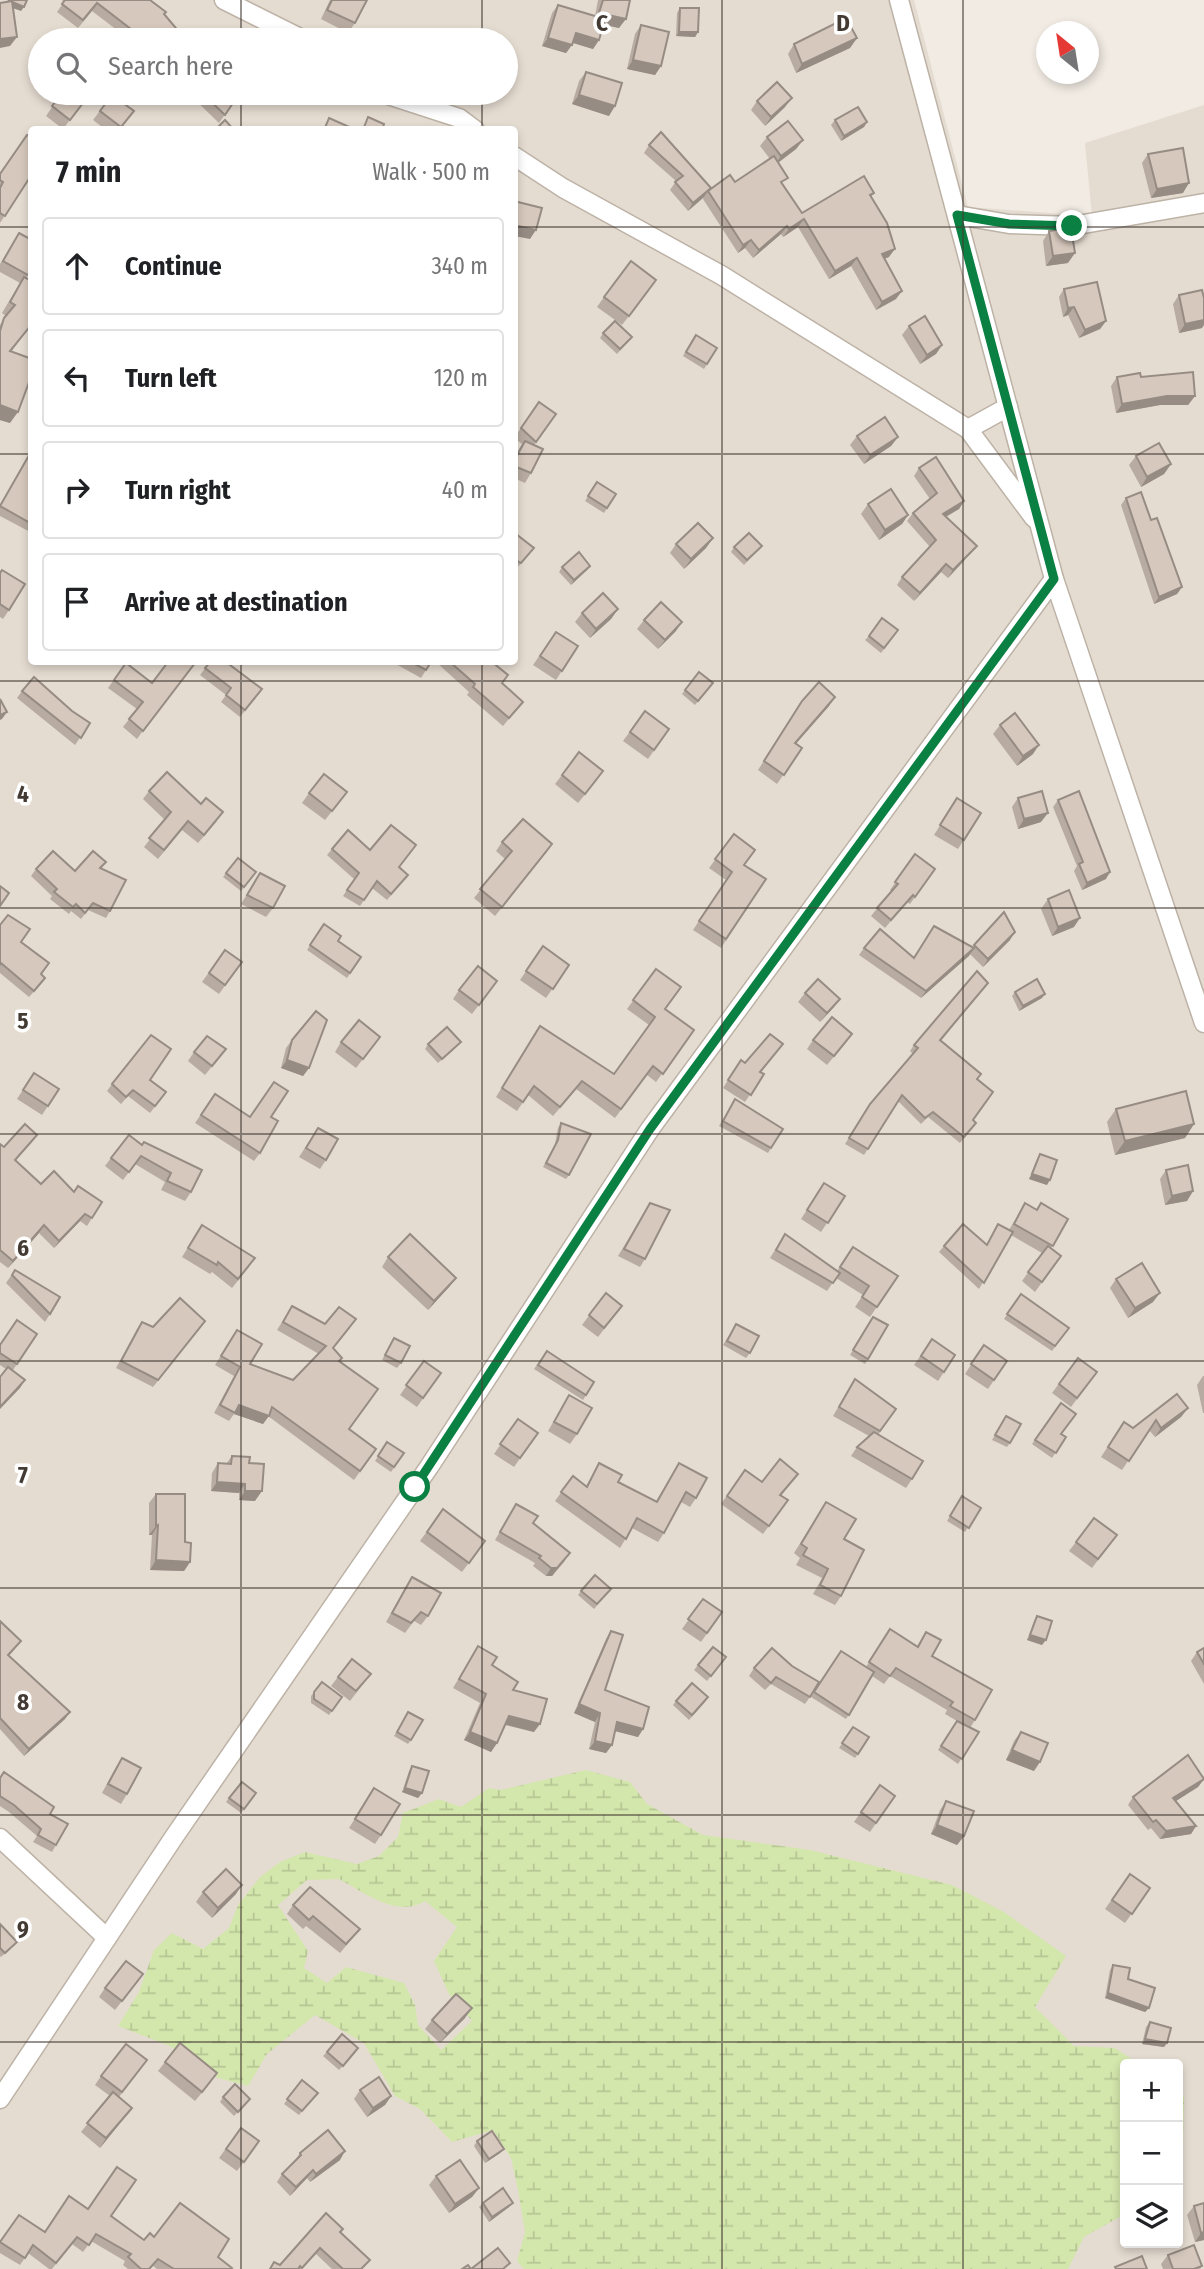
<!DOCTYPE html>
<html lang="en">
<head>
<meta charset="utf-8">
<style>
  body { margin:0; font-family:"Fira Sans Condensed",sans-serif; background:#f2f2f2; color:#202124 }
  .controls { position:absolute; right:21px; bottom:21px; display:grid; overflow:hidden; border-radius:7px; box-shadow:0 4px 10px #0003 }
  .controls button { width:63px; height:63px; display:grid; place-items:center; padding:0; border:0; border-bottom:2px solid #e0e0e0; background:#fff; color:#202124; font:35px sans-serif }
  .compass { position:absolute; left:1036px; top:21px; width:63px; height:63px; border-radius:50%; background:#fff; box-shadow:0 4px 10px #0003; rotate:330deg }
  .stop { position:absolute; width:21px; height:21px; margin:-16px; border:5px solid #0b8043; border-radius:50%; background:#fff }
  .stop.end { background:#0b8043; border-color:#fff; box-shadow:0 2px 7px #0008 }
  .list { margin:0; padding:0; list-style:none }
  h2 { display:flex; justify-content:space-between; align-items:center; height:91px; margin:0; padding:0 28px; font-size:30px }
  h2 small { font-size:23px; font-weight:400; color:#757577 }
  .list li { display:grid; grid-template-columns:46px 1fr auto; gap:21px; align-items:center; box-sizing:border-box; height:98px; margin:0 14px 14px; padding:0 14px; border:2px solid #e0e0e0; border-radius:7px }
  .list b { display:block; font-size:26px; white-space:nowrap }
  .list em { font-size:23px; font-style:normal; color:#757577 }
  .icon { flex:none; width:38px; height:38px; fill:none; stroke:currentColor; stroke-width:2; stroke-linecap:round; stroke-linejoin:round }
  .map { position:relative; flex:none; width:1204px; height:2269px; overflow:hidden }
  .search { position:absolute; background:#fff; box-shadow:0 4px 10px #0003; left:28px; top:28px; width:490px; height:77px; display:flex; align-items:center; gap:18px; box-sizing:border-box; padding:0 24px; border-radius:38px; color:#757577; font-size:26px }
  .panel { position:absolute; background:#fff; box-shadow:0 4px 10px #0003; left:28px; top:126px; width:490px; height:539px; border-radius:7px }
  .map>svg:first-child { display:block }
  .residential { fill:#e5dcd1; fill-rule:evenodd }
  .wetland { fill:url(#wetland-marsh); fill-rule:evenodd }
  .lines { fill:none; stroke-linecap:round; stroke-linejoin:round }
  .minor-casing { stroke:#bdb2a6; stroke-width:21 }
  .minor { stroke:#fff; stroke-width:18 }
  .wall { fill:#b8aca2 }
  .shaded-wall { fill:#968c84 }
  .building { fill:#d6c8bc; stroke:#968c84; stroke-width:2 }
  .route { stroke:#0b8043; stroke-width:9 }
  .grid { fill:none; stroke:#433b33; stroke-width:2; stroke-opacity:0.55 }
  .grid-label { font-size:23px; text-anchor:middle; font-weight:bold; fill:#433b33; stroke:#fff; stroke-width:7; stroke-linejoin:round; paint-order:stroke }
</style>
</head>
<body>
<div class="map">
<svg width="1204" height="2269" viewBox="0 0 1204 2269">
  <defs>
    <pattern id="wetland-marsh" width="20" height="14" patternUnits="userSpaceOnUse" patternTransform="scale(1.75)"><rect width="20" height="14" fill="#d3e6ac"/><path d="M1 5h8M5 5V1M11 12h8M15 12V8" fill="none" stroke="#b6c694"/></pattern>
  </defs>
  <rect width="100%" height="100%" fill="#f1ebe3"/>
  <!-- residential -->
  <path class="residential" d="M0,0H914L968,207L1092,216L1085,143L1204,105V2269H0ZM40,40H506V93H40ZM32,130H514V662H32ZM1125,2064H1178V2243H1125Z"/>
  <!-- wetland -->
  <g class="wetland">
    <path d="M586,1770L630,1782L647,1804L703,1835L810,1850L952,1885L1004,1912L1066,1956L1035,2007L1074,2046L1115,2048L1139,2064H1125V2214L1084,2237L1068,2269H524L517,2261L525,2232L518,2190L511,2158L493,2130L452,2142L420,2109L395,2096L364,2043L315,2015L267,2054L248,2086L215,2077L170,2046L118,2026L139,1992L154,1950L172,1933L203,1949L229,1928L238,1905L260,1877L280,1862L305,1852L357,1864L379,1856L398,1837L403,1813L439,1799L461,1807L489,1788L501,1790ZM339,1879C363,1892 398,1919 425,1901L457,1927L434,1961L449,1994L472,2021L441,2050L418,2025L415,2005L404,1983L346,1967L327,1983L304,1968L308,1951L278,1905L307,1880Z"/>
    <path d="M1178,2092L1184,2097L1183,2145L1178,2155Z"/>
  </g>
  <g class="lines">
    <!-- minor casing -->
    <g class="minor-casing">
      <g id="minor">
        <path d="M224,0L304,40"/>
        <path d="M899,0L1054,579L1204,1023"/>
        <path d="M382,93L459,118L475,130"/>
        <path d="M514,156L563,188L721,275L968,429L1034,518"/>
        <path d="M957,215L1009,224L1072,226L1204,203"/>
        <path d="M968,429L1008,407"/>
        <path d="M0,1838L107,1938"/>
        <path d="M0,2099L174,1837L429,1467L650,1129L1054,579"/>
      </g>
    </g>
    <!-- minor -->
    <use href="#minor" class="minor"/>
  </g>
  <!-- wall -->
  <g class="wall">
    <path d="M62,0H150L164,14L186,40H150L147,37L144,40H130L92,11L78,28L57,12L64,2Z"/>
    <path d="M330,0H367L355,23L348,33L321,19Z"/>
    <path d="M598,0H630L619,28L603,25L599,40L593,49L573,43L566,53L542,46L552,13L558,5L595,16Z"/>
    <path d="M680,8L698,32L695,37L676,36L677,13Z"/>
    <path d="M641,25L661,66L655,75L627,69L635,34Z"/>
    <path d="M857,38L850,48L796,73L788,54L794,44Z"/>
    <path d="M586,72L609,116L572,104L579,81Z"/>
    <path d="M62,93L86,99L63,129L46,116Z"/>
    <path d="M188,93H226L235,100L219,123Z"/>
    <path d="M112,95L134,111L120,130H106L93,120Z"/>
    <path d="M757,101L785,107L765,126L751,110Z"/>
    <path d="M835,120L867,122L864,127L841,141L831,125Z"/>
    <path d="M767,137L803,140L796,149L778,163L783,185L802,213L874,193L871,197L889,257L884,259L896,299L876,310L851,266L829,279L798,227L783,237L781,234L753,258L745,248L738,253L703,199L704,197L688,211L670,190L676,181L644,153L649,145L711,188L735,182L770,159L760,146Z"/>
    <path d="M1148,154L1183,193L1151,198L1142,163Z"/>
    <path d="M0,174H32L0,223Z"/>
    <path d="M1049,231L1068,263L1046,266L1043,241Z"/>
    <path d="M19,233L32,268L26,278L32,281V326H30L11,352L10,423L0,420V325L6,316L2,313L20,283L0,272V264Z"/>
    <path d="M650,289L622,325L597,307L604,297Z"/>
    <path d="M1064,289L1106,321L1100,329L1079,338L1068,315L1063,317L1059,297Z"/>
    <path d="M1179,295L1202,328L1179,333L1173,304Z"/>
    <path d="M909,326L942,345L936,354L920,364L902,335Z"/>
    <path d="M603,333L628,342L617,354L600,338Z"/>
    <path d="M692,340L717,348L704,369L683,356Z"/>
    <path d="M1117,377H1141L1195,396L1188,405H1160L1116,413L1111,386Z"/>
    <path d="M539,402L556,414L534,445L531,473L525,483L514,478V457L522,444L514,438Z"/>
    <path d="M857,436L898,437L891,446L864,464L850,445Z"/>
    <path d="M32,450V533L0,516V505Z"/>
    <path d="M1136,456L1171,464L1164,474L1141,487L1129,465Z"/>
    <path d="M919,468L964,501L959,509L946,517L977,546L971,553L948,578L941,572L914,601L897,585L902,577L930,547L907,521L913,513L930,499L914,476Z"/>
    <path d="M597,482L616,494L604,513L585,501Z"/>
    <path d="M1126,498L1151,520L1182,587L1177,594L1154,604L1121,505Z"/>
    <path d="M868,504L908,515L902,524L879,540L861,514Z"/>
    <path d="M514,535L534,548L517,568L514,566Z"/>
    <path d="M713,538L706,548L684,569L670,553L676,544Z"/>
    <path d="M762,546L744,565L731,552L734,547Z"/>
    <path d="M562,567L587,570L571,585L559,572Z"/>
    <path d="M0,572L9,610L3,619L0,617Z"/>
    <path d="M618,609L611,619L590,638L575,622L582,613Z"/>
    <path d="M644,620L676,631L658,649L637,629Z"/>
    <path d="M898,630L881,653L865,640L869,636Z"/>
    <path d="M556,632L578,646L556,680L533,665Z"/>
    <path d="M193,662L137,739L123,727L137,709L108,688L126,663L152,683Z"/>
    <path d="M210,662L262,689L240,717L221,702L226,695L200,675Z"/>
    <path d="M395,662H431L421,678L394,663Z"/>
    <path d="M436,662H492L502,683L523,702L503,726L467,695L469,692Z"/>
    <path d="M699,672L713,683L695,705L682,694Z"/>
    <path d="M22,691L72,711L90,723L75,745L17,698Z"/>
    <path d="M802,701L829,706L796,744L802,748L777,784L758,770Z"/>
    <path d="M645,711L669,729L648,759L623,741Z"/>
    <path d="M1000,725L1033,754L1017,766L993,734Z"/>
    <path d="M562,775L597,780L578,803L555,784Z"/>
    <path d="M149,791L217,821L198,843L182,830L158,859L144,847L165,820L143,799Z"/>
    <path d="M347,792L325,820L302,803L309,793Z"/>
    <path d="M957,798L981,813L958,849L934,835Z"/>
    <path d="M1018,798L1041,822L1018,829L1012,807Z"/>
    <path d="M1058,800L1106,879L1082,890L1074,871L1077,866L1053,807Z"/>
    <path d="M734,834L744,865L766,879L721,948L693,930L726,880L709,868Z"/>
    <path d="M502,842L552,844L495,916L474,898L505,859L496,851Z"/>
    <path d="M416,845L399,867L408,875L387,900L372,888L360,906L343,896L354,879L327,855L332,849L370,850Z"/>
    <path d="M915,854L935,869L910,904L907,902L885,928L871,916L891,891L890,890Z"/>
    <path d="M238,858L256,872L241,891L223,877Z"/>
    <path d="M106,862L101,868L110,911L106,918L88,910L81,919L71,911L69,914L50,899L52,896L31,876L36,869L75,871Z"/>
    <path d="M260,873L273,908L266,917L241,904Z"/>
    <path d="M1048,899L1074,927L1052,936L1041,909Z"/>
    <path d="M1004,912L1010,940L983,967L970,954L921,998L859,955L864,948L914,958L934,926L972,948Z"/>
    <path d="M324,924L338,941L361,957L347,978L307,950Z"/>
    <path d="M0,925L21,942L41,975L40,985L29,997L0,973Z"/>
    <path d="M543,946L569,965L546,998L520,980Z"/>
    <path d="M225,950L242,962L219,994L202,982Z"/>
    <path d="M656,969L665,1009L694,1030L656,1082L647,1075L615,1118L576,1089L553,1116L528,1095L517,1111L496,1097L540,1026L614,1074L649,1025L627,1009Z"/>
    <path d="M497,981L472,1014L453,999L459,990Z"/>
    <path d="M988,983L941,1041L977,1079L972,1128L960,1143L928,1117L921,1124L898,1101L864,1155L845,1144L870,1104L913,1054L910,1051L914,1045Z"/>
    <path d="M1015,992L1042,998L1019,1011L1012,996Z"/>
    <path d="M805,993L840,999L833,1008L820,1022L798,1002Z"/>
    <path d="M380,1037L356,1068L335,1052L341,1042Z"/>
    <path d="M292,1040L309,1068L303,1076L281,1068L286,1048Z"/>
    <path d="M813,1040L845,1043L827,1065L807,1049Z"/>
    <path d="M428,1044L457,1046L438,1063L425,1049Z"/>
    <path d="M783,1044L760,1072L764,1074L745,1102L723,1088L741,1060L745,1063Z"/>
    <path d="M226,1049L205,1075L188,1061L194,1052Z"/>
    <path d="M34,1073L59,1089L42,1115L17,1099Z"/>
    <path d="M150,1080L166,1092L150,1113L128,1096L121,1104L107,1091L112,1084Z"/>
    <path d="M215,1094L250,1117L260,1153L254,1161L195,1123Z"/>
    <path d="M735,1099L783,1129L768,1153L719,1126Z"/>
    <path d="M1116,1109L1194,1124L1185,1138L1115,1155L1107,1122Z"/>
    <path d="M561,1123L569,1175L566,1179L543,1167L555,1144L558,1128Z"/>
    <path d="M318,1128L326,1160L320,1169L299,1157Z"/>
    <path d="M32,1142L16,1160L41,1184L74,1192L102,1202L87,1226L80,1221L54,1248L39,1233L8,1268L0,1262V1144L4,1147Z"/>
    <path d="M142,1145L191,1192L185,1201L161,1190L165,1182L135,1164L123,1180L105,1166L111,1158Z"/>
    <path d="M1040,1154L1047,1185L1029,1179L1037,1159Z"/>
    <path d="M1166,1170L1193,1191L1187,1201L1165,1205L1160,1179Z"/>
    <path d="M818,1193L845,1196L821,1232L801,1219Z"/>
    <path d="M650,1203L645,1259L640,1267L618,1256Z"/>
    <path d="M1025,1203L1036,1209L1068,1219L1051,1248L1061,1256L1035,1292L1022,1281L1042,1253L1011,1235L979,1289L939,1252L944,1246L987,1244L998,1224L1009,1230Z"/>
    <path d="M202,1225L249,1267L232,1288L212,1272L210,1274L182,1257Z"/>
    <path d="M785,1234L837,1271L853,1247L898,1276L870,1317L855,1307L863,1295L836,1278L827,1291L770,1258Z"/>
    <path d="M388,1257L456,1278L449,1287L428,1310L382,1267Z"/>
    <path d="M15,1270L50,1314L45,1322L6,1283Z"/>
    <path d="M1116,1279L1153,1302L1128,1318L1110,1288Z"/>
    <path d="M606,1293L622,1306L598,1337L582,1325Z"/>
    <path d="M1021,1294L1069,1328L1052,1351L1004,1319Z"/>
    <path d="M292,1306L325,1324L350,1328L333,1349L342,1358L339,1361L349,1429L376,1449L354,1480L268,1416L263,1424L234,1414L229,1421L214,1413L234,1376L215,1365L237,1330L250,1364L293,1380L319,1354L277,1330Z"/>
    <path d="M873,1317L868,1359L865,1364L850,1355Z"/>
    <path d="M142,1322L153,1327L200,1328L153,1387L116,1368L137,1329Z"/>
    <path d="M736,1324L750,1353L746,1358L723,1345Z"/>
    <path d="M37,1334L13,1370L20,1388L6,1369L0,1365V1345Z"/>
    <path d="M394,1338L401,1363L397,1368L382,1360Z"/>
    <path d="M932,1339L944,1372L938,1381L914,1365Z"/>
    <path d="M984,1345L1007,1361L988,1389L965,1374Z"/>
    <path d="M547,1351L594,1382L583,1400L534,1369Z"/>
    <path d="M1078,1358L1097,1372L1071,1407L1052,1393Z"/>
    <path d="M424,1361L441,1373L417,1407L400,1395Z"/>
    <path d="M1203,1376H1204V1413H1203L1197,1385Z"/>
    <path d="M855,1379L896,1409L878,1435L912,1479L906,1488L851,1456L857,1447L869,1436L833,1416Z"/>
    <path d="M569,1395L577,1434L570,1444L548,1431Z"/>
    <path d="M1061,1403L1062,1434L1066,1437L1052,1458L1032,1444Z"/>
    <path d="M1188,1408L1181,1417L1155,1437L1149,1430L1122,1470L1101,1457L1124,1422L1133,1428Z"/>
    <path d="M1006,1416L1010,1443L1007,1447L992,1440Z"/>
    <path d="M518,1419L538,1433L514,1467L494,1454Z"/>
    <path d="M387,1442L404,1453L391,1472L375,1461Z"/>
    <path d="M232,1456L249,1463L255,1501L239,1500V1493L211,1491L212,1473L218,1463L226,1464Z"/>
    <path d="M599,1463L618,1482L656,1501L679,1463L696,1498L690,1507L681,1502L664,1533L658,1542L632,1528L620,1548L555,1501L573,1476L586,1486Z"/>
    <path d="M745,1470L762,1482L798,1474L781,1496L788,1500L763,1534L721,1504Z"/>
    <path d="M156,1494L185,1542L190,1562L184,1571L150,1570L152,1535H149V1503Z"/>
    <path d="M962,1496L981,1508L965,1532L947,1521Z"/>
    <path d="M826,1502L844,1539L841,1596L835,1605L813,1594L822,1578L796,1565L800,1558L794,1553Z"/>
    <path d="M516,1504L565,1561L552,1576H546L533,1566L535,1563L495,1540Z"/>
    <path d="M443,1509L485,1541L462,1572L420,1541Z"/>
    <path d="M1117,1535L1092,1568L1069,1551L1076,1542Z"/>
    <path d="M412,1577L428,1616L421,1625L414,1621L405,1633L386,1622L406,1586Z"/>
    <path d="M581,1591L608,1593L594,1609L578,1595Z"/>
    <path d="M703,1599L722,1612L701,1642L682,1629Z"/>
    <path d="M1037,1616L1042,1645L1027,1640L1034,1621Z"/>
    <path d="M0,1621L21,1641L9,1656L65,1719L24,1756L0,1729Z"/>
    <path d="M890,1629L917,1646L926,1632L932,1656L975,1720L970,1728L979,1732L958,1764L938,1750L957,1721L945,1714L947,1710L890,1676L884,1684L872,1676L846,1719L811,1697L841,1651L866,1667Z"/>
    <path d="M611,1631L605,1690L643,1729L638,1737L615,1731L612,1745L606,1753L589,1749L595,1722L574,1713L606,1639Z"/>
    <path d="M478,1646L513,1690L534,1732L505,1725L497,1743L491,1752L464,1740L480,1703L453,1688Z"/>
    <path d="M772,1648L810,1697L805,1704L771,1684L765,1690L749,1676L754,1668Z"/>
    <path d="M1204,1648V1684L1191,1661L1197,1652Z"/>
    <path d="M726,1657L707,1681L694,1670L698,1665Z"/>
    <path d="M338,1677L364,1683L350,1701L331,1686Z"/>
    <path d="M322,1682L342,1697L329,1715L311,1703V1696Z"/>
    <path d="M676,1701L705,1702L689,1720L673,1705Z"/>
    <path d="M405,1717L411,1740L408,1744L394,1736Z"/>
    <path d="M853,1727L858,1754L855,1758L839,1748Z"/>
    <path d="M1021,1732L1034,1771L1006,1760L1014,1741Z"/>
    <path d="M122,1758L127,1794L121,1804L102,1793L116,1767Z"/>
    <path d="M412,1766L422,1793L418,1798L402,1792L409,1771Z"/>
    <path d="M0,1778L50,1814L56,1845L52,1852L33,1842L37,1836L9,1812L0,1806Z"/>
    <path d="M1204,1779L1198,1787L1176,1801L1196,1826L1191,1834L1160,1839L1151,1828L1148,1830L1128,1805L1133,1797Z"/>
    <path d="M880,1785L895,1796L870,1832L854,1822Z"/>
    <path d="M374,1788L381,1835L375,1844L349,1828Z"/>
    <path d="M256,1793L241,1813L226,1802L229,1798Z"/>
    <path d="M946,1801L964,1836L957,1845L931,1834L940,1810Z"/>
    <path d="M1130,1874L1150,1888L1125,1923L1105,1909Z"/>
    <path d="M203,1892L236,1894L212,1918L196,1902Z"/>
    <path d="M293,1905L360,1929L340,1953L306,1926L303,1929L287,1914Z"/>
    <path d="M0,1924L17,1942L13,1946L1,1957L0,1956Z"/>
    <path d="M1113,1965L1128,1979L1149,2008L1145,2012L1105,1998L1110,1970Z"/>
    <path d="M136,1983L115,2010L99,1997L105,1988Z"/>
    <path d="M465,2018L440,2043L425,2029L432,2020Z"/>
    <path d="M1150,2022L1167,2043L1164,2047L1142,2044L1146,2027Z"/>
    <path d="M327,2052L355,2053L339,2070L323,2056Z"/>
    <path d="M147,2060L119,2097L132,2108L100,2148L81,2132L110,2096L95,2085L101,2076Z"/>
    <path d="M165,2062L211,2082L195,2101L158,2071Z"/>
    <path d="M302,2080L318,2093L299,2115L284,2104Z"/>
    <path d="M360,2090L391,2096L385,2105L367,2117L354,2099Z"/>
    <path d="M223,2097L250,2099L234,2116L220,2102Z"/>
    <path d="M241,2128L259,2141L237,2171L219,2158Z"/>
    <path d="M477,2141L500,2153L485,2163L474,2146Z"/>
    <path d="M300,2153L340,2160L310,2182L307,2178L290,2196L277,2182L282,2174L294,2162Z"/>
    <path d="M436,2176L479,2188L472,2197L449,2213L429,2185Z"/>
    <path d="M483,2203L509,2207L489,2222L479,2207Z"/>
    <path d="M1204,2203V2240L1195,2242L1187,2215L1194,2206Z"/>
    <path d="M88,2209L111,2217L144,2240L154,2237L218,2257L231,2269H157L153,2266L150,2269H128L123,2265L125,2261L91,2241L83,2252L72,2244L52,2269H49L28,2253L20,2265L0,2253V2242L19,2215L45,2232Z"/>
    <path d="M343,2229L341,2233L365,2266L362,2269H332L316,2254L302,2269H269L280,2265Z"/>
    <path d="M1168,2255L1202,2266L1200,2269H1163L1161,2264Z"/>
  </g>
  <!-- shaded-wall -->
  <g class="shaded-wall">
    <path d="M8,1L24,7L21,11L4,5Z"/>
    <path d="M599,13L626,19L619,28L593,22Z"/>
    <path d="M679,32H698L695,37L676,36Z"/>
    <path d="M576,33L599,40L593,49L570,42Z"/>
    <path d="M17,37L10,46L0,48V39Z"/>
    <path d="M548,38L572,45L566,53L542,46Z"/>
    <path d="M857,38L850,48L796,73L802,64Z"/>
    <path d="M633,60L661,66L655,75L627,69Z"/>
    <path d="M579,95L615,106L609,116L572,104Z"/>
    <path d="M792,98L785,107L765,126L771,117Z"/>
    <path d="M867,122L864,127L841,141L844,136Z"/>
    <path d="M803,140L796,149L775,165L781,156Z"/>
    <path d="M1189,183L1183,193L1151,198L1157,189Z"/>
    <path d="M708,191L704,197L688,211L693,203Z"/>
    <path d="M804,219L798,227L783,237L789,229Z"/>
    <path d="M514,225L536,230L530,239L514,236Z"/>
    <path d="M787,226L781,234L753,258L759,250Z"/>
    <path d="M751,240L745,248L738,253L743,245Z"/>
    <path d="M895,249L889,257L876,262L882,254Z"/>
    <path d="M1075,253L1068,263L1046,266L1053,256Z"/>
    <path d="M857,258L851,266L829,279L835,271Z"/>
    <path d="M902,291L896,299L876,310L882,302Z"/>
    <path d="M1074,307L1068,315L1063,317L1068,308Z"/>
    <path d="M1204,320V325L1202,328L1179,333L1185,324Z"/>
    <path d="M1106,321L1100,329L1079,338L1085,330Z"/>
    <path d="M942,345L936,354L920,364L927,355Z"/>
    <path d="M1167,396H1195L1188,405H1160L1116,413L1122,404Z"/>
    <path d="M0,405L18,412L10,423L0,420Z"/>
    <path d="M898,437L891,446L864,464L870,455Z"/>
    <path d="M1171,464L1164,474L1141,487L1147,477Z"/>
    <path d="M964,501L959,509L938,521L943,514Z"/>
    <path d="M908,515L902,524L879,540L885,530Z"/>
    <path d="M713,538L706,548L684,569L691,559Z"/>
    <path d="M977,546L971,553L948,578L953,570Z"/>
    <path d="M946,564L941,572L914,601L920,593Z"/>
    <path d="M590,566L587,570L571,585L574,580Z"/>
    <path d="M1182,587L1177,594L1154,604L1159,597Z"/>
    <path d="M618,609L611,619L590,638L596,629Z"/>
    <path d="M682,622L676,631L658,649L665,640Z"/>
    <path d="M835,697L829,706L788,752L795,743Z"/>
    <path d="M7,712L2,719L0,720V715Z"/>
    <path d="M1039,745L1033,754L1017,766L1023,756Z"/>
    <path d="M1048,813L1041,822L1018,829L1024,819Z"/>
    <path d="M552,844L546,853L495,916L502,907Z"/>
    <path d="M1110,872L1106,879L1082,890L1087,883Z"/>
    <path d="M1080,918L1074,927L1052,936L1058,927Z"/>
    <path d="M1015,932L1010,940L983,967L988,959Z"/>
    <path d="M974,948L969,956L921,998L926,991Z"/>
    <path d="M1045,994L1042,998L1019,1011L1023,1006Z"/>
    <path d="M840,999L833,1008L820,1022L827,1013Z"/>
    <path d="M287,1060L309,1068L303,1076L281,1068Z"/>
    <path d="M1194,1124L1185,1138L1115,1155L1125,1141Z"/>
    <path d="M1032,1174L1050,1180L1047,1185L1029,1179Z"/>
    <path d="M1193,1191L1187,1201L1165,1205L1172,1196Z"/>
    <path d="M85,1214L80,1221L54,1248L59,1241Z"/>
    <path d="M44,1225L39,1233L8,1268L13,1261Z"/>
    <path d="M456,1278L449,1287L428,1310L434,1301Z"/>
    <path d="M1160,1293L1153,1302L1128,1318L1135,1308Z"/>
    <path d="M25,1380L20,1388L0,1409V1407Z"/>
    <path d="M239,1405L269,1416L263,1424L234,1414Z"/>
    <path d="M1188,1408L1181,1417L1155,1437L1161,1428Z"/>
    <path d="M217,1482L245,1484L239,1493L211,1491Z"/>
    <path d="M245,1491H262L255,1501L239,1500Z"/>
    <path d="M158,1525L152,1535H149L156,1526Z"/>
    <path d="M570,1553L552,1576H546L551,1568Z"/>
    <path d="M156,1560L190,1562L184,1571L150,1570Z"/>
    <path d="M1030,1635L1046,1640L1042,1645L1027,1640Z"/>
    <path d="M579,1704L600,1713L595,1722L574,1713Z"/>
    <path d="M70,1712L65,1719L24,1756L29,1749Z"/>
    <path d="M509,1716L540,1724L534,1732L503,1724Z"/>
    <path d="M617,1722L643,1729L638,1737L611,1730Z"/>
    <path d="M470,1732L497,1743L491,1752L464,1740Z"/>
    <path d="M595,1741L612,1745L606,1753L589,1749Z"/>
    <path d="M1012,1750L1040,1762L1034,1771L1006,1760Z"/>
    <path d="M1204,1779L1198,1787L1168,1806L1173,1798Z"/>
    <path d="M405,1788L422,1793L418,1798L402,1792Z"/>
    <path d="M937,1825L964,1836L957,1845L931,1834Z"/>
    <path d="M1196,1826L1191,1834L1160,1839L1166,1831Z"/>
    <path d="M242,1885L236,1894L212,1918L218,1908Z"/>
    <path d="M1108,1993L1149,2008L1145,2012L1105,1998Z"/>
    <path d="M472,2008L465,2018L440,2043L447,2034Z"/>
    <path d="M1145,2039L1167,2043L1164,2047L1142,2044Z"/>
    <path d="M391,2096L385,2105L367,2117L373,2108Z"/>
    <path d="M132,2108L125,2117L100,2148L106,2138Z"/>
    <path d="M504,2149L500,2153L485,2163L489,2159Z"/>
    <path d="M345,2151L340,2160L310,2182L316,2174Z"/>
    <path d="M313,2170L307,2178L290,2196L296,2187Z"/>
    <path d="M479,2188L472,2197L449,2213L455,2204Z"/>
    <path d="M513,2203L509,2207L489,2222L492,2217Z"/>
    <path d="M1204,2232V2240L1195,2242L1201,2233Z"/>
  </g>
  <!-- building -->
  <g class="building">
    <path d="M8,0H27L24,7Z"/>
    <path d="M65,0H150L166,12L164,14L186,40H162L152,29L144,39L97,3L83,20L62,4Z"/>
    <path d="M332,0H367L355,23L327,10Z"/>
    <path d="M603,0H630L626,19L599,13Z"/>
    <path d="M12,1L17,37L0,39V3Z"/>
    <path d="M558,5L605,19L599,40L576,33L572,45L548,38Z"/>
    <path d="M680,8H699L698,32H679Z"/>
    <path d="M846,18L857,38L802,64L794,44Z"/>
    <path d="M641,25L669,32L661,66L633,60Z"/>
    <path d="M586,72L622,83L615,106L579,95Z"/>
    <path d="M777,82L792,98L771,117L757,101Z"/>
    <path d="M62,93H77L86,99L70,120L52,106Z"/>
    <path d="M202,93H226L235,100L225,115Z"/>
    <path d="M112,95L134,111L121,127L100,111Z"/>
    <path d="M858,107L867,122L844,136L835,120Z"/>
    <path d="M368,117L384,124L382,130H363Z"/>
    <path d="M329,118L356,130H324Z"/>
    <path d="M225,120L234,130H215Z"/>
    <path d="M788,121L803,140L781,156L767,137Z"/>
    <path d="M661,132L711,188L693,203L675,182L683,176L649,145Z"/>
    <path d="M27,135L32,137V174L5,216L0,213V188L3,182L0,180V174Z"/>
    <path d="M1183,148L1189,183L1157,189L1148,154Z"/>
    <path d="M774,156L788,178L781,182L802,213L864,176L874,193L870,195L887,223L895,249L882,254L902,291L882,302L857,258L835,271L804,219L789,229L787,226L759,250L751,240L743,245L708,191L730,175L735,182Z"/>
    <path d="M514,201L542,208L536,230L514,225Z"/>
    <path d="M1071,228L1075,253L1053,256L1049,231Z"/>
    <path d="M19,233L32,240V268L28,275L3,261Z"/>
    <path d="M631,261L656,280L629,316L604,297Z"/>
    <path d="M24,277L32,281V324L10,351L32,359V374L18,412L0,405V331L4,318L15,305L10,302Z"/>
    <path d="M1097,282L1106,321L1085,330L1074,307L1068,308L1064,289Z"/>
    <path d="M1202,290L1204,298V320L1185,324L1179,295Z"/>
    <path d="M925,316L942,345L927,355L909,326Z"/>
    <path d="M615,321L632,337L620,349L603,333Z"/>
    <path d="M696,335L717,348L707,364L686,352Z"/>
    <path d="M1193,372L1195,396H1167L1122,404L1117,377L1140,373L1141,377Z"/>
    <path d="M539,402L556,414L536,442L521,428Z"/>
    <path d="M885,417L898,437L870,455L857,436Z"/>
    <path d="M525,441L543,449L531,473L514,466V461Z"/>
    <path d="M1159,443L1171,464L1147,477L1136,456Z"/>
    <path d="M32,450V524L0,506Z"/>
    <path d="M936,457L964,501L943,514L977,546L953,570L946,564L920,593L902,577L936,540L913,513L937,493L919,468Z"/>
    <path d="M597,482L616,494L607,508L588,496Z"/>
    <path d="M891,489L908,515L885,530L868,504Z"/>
    <path d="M1141,492L1151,520L1157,518L1182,587L1159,597L1126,498Z"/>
    <path d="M698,523L713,538L691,559L676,544Z"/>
    <path d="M749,533L762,546L747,560L734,547Z"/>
    <path d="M516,534L534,548L521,563L514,559V535Z"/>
    <path d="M579,552L590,566L574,580L562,567Z"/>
    <path d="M2,570L25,584L9,610L0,604V573Z"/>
    <path d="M603,593L618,609L596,629L582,613Z"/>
    <path d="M661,602L682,622L665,640L644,620Z"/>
    <path d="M882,618L898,630L884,648L869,636Z"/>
    <path d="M556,632L578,646L562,671L540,656Z"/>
    <path d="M168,662H193L195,663L143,731L129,719L143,702L114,680L126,663L152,683Z"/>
    <path d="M210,662H226L262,689L245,710L226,695L231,688L205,668Z"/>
    <path d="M411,662H431L426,670Z"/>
    <path d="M450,662H492L508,675L502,683L523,702L509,718L473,687L475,684Z"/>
    <path d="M699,672L713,683L698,701L685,690Z"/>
    <path d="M34,677L72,711L90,723L81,738L22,691Z"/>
    <path d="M819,682L835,697L795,743L802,748L784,775L764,761L802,701Z"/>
    <path d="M0,699L7,712L0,715Z"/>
    <path d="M645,711L669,729L654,750L630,732Z"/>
    <path d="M1015,713L1039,745L1023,756L1000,725Z"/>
    <path d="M579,752L603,771L585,794L562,775Z"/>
    <path d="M167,772L201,804L206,798L223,812L204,835L188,821L164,850L149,838L171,812L149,791Z"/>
    <path d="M324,774L347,792L332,811L309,793Z"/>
    <path d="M1042,791L1048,813L1024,819L1018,798Z"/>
    <path d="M1079,791L1110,872L1087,883L1079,864L1083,862L1058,800Z"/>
    <path d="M957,798L981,813L964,840L940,825Z"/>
    <path d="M523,819L552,844L502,907L480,889L512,851L502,842Z"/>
    <path d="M391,825L416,845L399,867L408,875L391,894L377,881L364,900L347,890L359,873L332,849L348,830L370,850Z"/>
    <path d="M734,834L755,850L744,865L766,879L726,939L699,921L732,872L715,859Z"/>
    <path d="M53,851L75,871L93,851L106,862L100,868L126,880L110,911L93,903L85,913L76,904L73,907L54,892L57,889L36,869Z"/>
    <path d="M915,854L935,869L915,897L913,895L891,920L877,908L898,884L895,882Z"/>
    <path d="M238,858L256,872L244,887L226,873Z"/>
    <path d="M260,873L285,886L273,908L247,895Z"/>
    <path d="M0,886L9,893L0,906Z"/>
    <path d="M1069,890L1080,918L1058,927L1048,899Z"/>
    <path d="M1004,912L1015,932L988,959L974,945Z"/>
    <path d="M8,915L30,929L21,942L49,963L41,974L45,978L34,991L1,963L0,965V925Z"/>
    <path d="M324,924L341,936L338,941L361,957L350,973L310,945Z"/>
    <path d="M934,926L974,948L926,991L864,948L880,929L914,958Z"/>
    <path d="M543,946L569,965L553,989L526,971Z"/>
    <path d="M225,950L242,962L225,985L209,973Z"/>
    <path d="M478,966L497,981L479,1005L459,990Z"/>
    <path d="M656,969L681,987L665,1009L694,1030L663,1074L653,1066L621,1109L582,1081L560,1107L534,1086L523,1102L502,1088L540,1026L614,1074L655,1017L633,1000Z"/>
    <path d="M977,971L988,983L940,1040L981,1074L977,1079L993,1092L973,1120L976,1123L964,1137L933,1112L925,1118L902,1095L868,1149L849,1138L870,1104L918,1048L914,1045Z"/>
    <path d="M818,979L840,999L827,1013L805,993Z"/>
    <path d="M1037,979L1045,994L1023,1006L1015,992Z"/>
    <path d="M316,1011L327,1020L309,1068L287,1060L292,1040Z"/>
    <path d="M832,1017L852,1034L834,1056L813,1040Z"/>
    <path d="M359,1020L380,1037L363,1059L341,1042Z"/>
    <path d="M447,1027L461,1042L442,1059L428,1044Z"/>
    <path d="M770,1034L783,1044L760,1072L764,1074L751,1095L728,1080L741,1060L745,1063Z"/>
    <path d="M151,1035L171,1049L150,1080L166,1092L155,1106L133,1090L126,1097L112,1084Z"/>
    <path d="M207,1036L226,1049L212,1066L194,1052Z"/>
    <path d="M34,1073L59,1089L48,1106L23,1090Z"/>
    <path d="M274,1082L288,1091L271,1117L278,1121L260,1153L201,1115L215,1094L250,1117Z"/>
    <path d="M1186,1091L1194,1124L1125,1141L1116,1109Z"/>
    <path d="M735,1099L783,1129L771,1148L723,1121Z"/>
    <path d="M561,1123L591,1134L569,1175L546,1163L558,1140Z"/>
    <path d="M25,1124L37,1135L15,1160L41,1184L54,1171L74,1192L78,1186L102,1202L92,1218L85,1214L59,1241L44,1225L13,1261L0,1250V1144L4,1147Z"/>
    <path d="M318,1128L338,1139L326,1160L306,1148Z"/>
    <path d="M129,1135L142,1145L144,1142L202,1170L191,1192L167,1181L171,1173L141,1156L129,1172L111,1158Z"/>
    <path d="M1040,1154L1057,1160L1050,1180L1032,1174Z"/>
    <path d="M1188,1165L1193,1191L1172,1196L1166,1170Z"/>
    <path d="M824,1183L845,1196L828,1223L807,1210Z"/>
    <path d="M650,1203L670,1210L645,1259L624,1249Z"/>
    <path d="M1025,1203L1037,1210L1041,1203L1068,1219L1053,1246L1014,1224Z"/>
    <path d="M963,1224L987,1245L998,1224L1013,1232L984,1283L944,1246Z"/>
    <path d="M202,1225L255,1258L238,1279L218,1262L217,1265L188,1248Z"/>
    <path d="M410,1234L456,1278L434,1301L388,1257Z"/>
    <path d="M785,1234L840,1273L833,1283L776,1250Z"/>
    <path d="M1048,1246L1061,1256L1042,1282L1028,1272Z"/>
    <path d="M853,1247L898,1276L877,1307L862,1297L869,1286L840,1267Z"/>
    <path d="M1142,1263L1160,1293L1135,1308L1116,1279Z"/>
    <path d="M15,1270L60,1297L50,1314L12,1275Z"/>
    <path d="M606,1293L622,1306L604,1328L589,1315Z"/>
    <path d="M1021,1294L1069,1328L1055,1346L1007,1314Z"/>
    <path d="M180,1298L205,1321L158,1380L121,1361L142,1322L153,1327Z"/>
    <path d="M292,1306L325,1324L339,1307L356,1319L333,1348L342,1358L339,1361L378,1389L349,1429L376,1449L360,1471L272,1407L269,1416L239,1405L235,1413L220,1405L240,1367L221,1356L237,1330L262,1344L250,1364L293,1380L326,1346L283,1322Z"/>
    <path d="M873,1317L888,1325L868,1359L853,1350Z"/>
    <path d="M17,1320L37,1334L17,1364L0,1353V1345Z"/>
    <path d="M736,1324L759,1336L750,1353L727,1341Z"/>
    <path d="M394,1338L410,1346L401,1363L385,1355Z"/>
    <path d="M932,1339L955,1355L944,1372L921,1356Z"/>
    <path d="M984,1345L1007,1361L994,1380L971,1364Z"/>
    <path d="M547,1351L594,1382L586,1395L538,1365Z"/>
    <path d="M1078,1358L1097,1372L1077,1398L1059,1384Z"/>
    <path d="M424,1361L441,1373L423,1398L406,1385Z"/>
    <path d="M8,1367L25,1380L0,1407V1377Z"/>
    <path d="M855,1379L896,1409L880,1431L839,1407Z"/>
    <path d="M1177,1394L1188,1408L1161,1428L1156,1420L1129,1461L1108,1447L1124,1422L1133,1428Z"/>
    <path d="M569,1395L592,1408L577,1434L554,1422Z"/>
    <path d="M1061,1403L1076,1414L1061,1434L1066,1437L1056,1453L1035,1440Z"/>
    <path d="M1006,1416L1021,1424L1010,1443L995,1435Z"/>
    <path d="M518,1419L538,1433L520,1458L500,1444Z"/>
    <path d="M874,1432L923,1461L912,1479L857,1447Z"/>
    <path d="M387,1442L404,1453L394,1467L378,1456Z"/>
    <path d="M232,1456L250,1457L249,1463L264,1464L262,1491H245V1484L217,1482L218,1463L231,1464Z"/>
    <path d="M780,1459L798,1474L780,1495L788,1500L769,1526L727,1496L745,1470L762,1482Z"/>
    <path d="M599,1463L622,1475L618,1482L657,1502L679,1463L707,1478L696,1498L686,1492L664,1533L637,1518L626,1539L561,1492L573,1476L587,1487Z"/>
    <path d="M156,1494H185V1542L191,1543L190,1562L156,1560L158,1525L156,1526Z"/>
    <path d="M962,1496L981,1508L969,1528L950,1516Z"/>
    <path d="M826,1502L856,1519L844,1539L864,1550L841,1596L820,1585L828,1569L803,1555L807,1548L801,1544Z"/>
    <path d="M516,1504L538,1516L533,1523L570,1553L557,1568H551L539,1558L541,1556L500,1532Z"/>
    <path d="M443,1509L485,1541L469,1563L427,1532Z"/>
    <path d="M1094,1518L1117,1535L1098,1559L1076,1542Z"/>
    <path d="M595,1575L611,1589L597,1604L581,1591Z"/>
    <path d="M412,1577L441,1593L428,1616L421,1612L411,1623L392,1613Z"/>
    <path d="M703,1599L722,1612L707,1633L688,1619Z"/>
    <path d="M1037,1616L1052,1621L1046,1640L1030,1635Z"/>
    <path d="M0,1621L21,1641L8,1655L70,1712L29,1749L0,1718Z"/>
    <path d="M890,1629L918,1647L926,1632L941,1640L932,1656L992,1690L975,1720L950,1706L953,1702L896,1668L890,1676L869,1662Z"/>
    <path d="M611,1631L623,1635L605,1690L649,1707L643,1729L617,1722L612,1745L595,1741L600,1713L579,1704Z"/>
    <path d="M478,1646L497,1657L492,1665L518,1682L513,1690L547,1699L540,1724L509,1716L497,1743L470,1732L486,1694L459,1679Z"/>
    <path d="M713,1647L726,1657L711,1676L698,1665Z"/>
    <path d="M772,1648L792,1666L819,1682L810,1697L776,1677L771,1683L754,1668Z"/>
    <path d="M1204,1648V1664L1197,1652Z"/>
    <path d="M841,1651L874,1672L849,1715L814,1692Z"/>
    <path d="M352,1659L371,1674L356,1691L338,1677Z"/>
    <path d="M322,1682L342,1697L332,1711L314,1699V1692Z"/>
    <path d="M692,1683L708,1697L692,1715L676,1701Z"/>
    <path d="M408,1712L423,1720L411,1740L397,1732Z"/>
    <path d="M957,1721L979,1732L962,1759L941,1746Z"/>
    <path d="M853,1727L869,1737L858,1754L842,1743Z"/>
    <path d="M1021,1732L1048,1743L1040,1762L1012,1750Z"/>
    <path d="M1188,1755L1204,1779L1173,1798L1196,1826L1166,1831L1156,1820L1153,1822L1133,1797Z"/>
    <path d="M122,1758L141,1768L127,1794L108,1784Z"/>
    <path d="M412,1766L429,1771L422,1793L405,1788Z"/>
    <path d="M4,1772L54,1807L50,1814L68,1824L56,1845L38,1835L41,1829L14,1805L0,1796V1778Z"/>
    <path d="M242,1782L256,1793L244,1809L229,1798Z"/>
    <path d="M880,1785L895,1796L876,1823L861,1812Z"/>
    <path d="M374,1788L400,1804L381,1835L355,1819Z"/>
    <path d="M946,1801L974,1811L964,1836L937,1825Z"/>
    <path d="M226,1869L242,1885L218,1908L203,1892Z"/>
    <path d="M1130,1874L1150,1888L1132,1914L1112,1900Z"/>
    <path d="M310,1887L360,1929L346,1944L313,1916L309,1920L293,1905Z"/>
    <path d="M0,1924L17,1942L5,1953L0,1948Z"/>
    <path d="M126,1961L143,1974L122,2001L105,1988Z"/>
    <path d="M1113,1965L1130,1968L1128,1979L1155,1988L1149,2008L1108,1993Z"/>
    <path d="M456,1994L472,2008L447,2034L432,2020Z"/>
    <path d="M1150,2022L1171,2028L1167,2043L1145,2039Z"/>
    <path d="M342,2034L358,2048L343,2066L327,2052Z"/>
    <path d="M180,2043L217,2073L202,2092L165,2062Z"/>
    <path d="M126,2044L147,2060L122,2092L101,2076Z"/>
    <path d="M379,2077L391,2096L373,2108L360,2090Z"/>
    <path d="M302,2080L318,2093L302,2111L287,2099Z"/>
    <path d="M235,2084L250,2099L238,2112L223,2097Z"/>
    <path d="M113,2092L132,2108L106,2138L87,2123Z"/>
    <path d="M241,2128L259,2141L244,2162L226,2149Z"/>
    <path d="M328,2130L345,2151L316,2174L313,2170L296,2187L282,2174L301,2155L300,2153Z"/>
    <path d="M492,2131L504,2149L489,2159L477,2141Z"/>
    <path d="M460,2160L479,2188L455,2204L436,2176Z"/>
    <path d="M117,2167L136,2180L111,2216L144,2240L150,2233L154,2237L180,2203L229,2239L218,2257L232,2268L231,2269H174L158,2259L149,2269H141L128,2257L131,2254L96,2234L89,2245L77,2237L56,2263L33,2245L25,2258L0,2242L19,2215L45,2232L69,2196L88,2209Z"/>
    <path d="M503,2188L513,2203L492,2217L483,2203Z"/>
    <path d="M1204,2203V2232L1201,2233L1194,2206Z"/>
    <path d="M326,2213L343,2229L340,2232L370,2260L361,2269H343L320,2248L302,2268L300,2266L298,2269H270L274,2262L280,2265Z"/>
    <path d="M1194,2245L1202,2266L1194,2269H1173L1168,2255Z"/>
    <path d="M498,2248L510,2263L503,2269H462L468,2265L471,2269Z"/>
    <path d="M1142,2256L1147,2269H1116L1115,2267Z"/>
  </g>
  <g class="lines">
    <!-- route -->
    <path class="route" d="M415,1487L650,1129L1054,579L957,215L1009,224L1072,226"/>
  </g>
  <!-- grid -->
  <path class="grid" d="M241,0V40M482,0V40M722,0V2269M963,0V2269M241,93V130M482,93V130M0,227H32M514,227H1204M0,454H32M514,454H1204M241,662V2269M482,662V2269M0,681H1204M0,908H1204M0,1134H1204M0,1361H1204M0,1588H1204M0,1815H1204M0,2042H1204"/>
  <g class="grid-label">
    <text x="602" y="31">C</text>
    <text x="843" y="31">D</text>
    <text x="23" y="802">4</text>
    <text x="23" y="1029">5</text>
    <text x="23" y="1256">6</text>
    <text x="23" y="1483">7</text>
    <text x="23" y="1710">8</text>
    <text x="23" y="1937">9</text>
  </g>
</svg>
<div class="controls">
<button>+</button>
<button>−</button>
<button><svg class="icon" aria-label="layers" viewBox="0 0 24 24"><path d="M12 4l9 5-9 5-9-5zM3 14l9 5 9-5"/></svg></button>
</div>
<svg class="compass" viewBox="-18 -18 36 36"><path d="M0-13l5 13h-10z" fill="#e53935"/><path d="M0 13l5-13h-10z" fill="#757577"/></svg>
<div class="stop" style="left:415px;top:1487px"></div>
<div class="stop end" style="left:1072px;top:226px"></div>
<div class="search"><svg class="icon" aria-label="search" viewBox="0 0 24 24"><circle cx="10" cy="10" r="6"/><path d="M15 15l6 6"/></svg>Search here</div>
<section class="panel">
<h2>7 min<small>Walk · 500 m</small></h2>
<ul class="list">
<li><svg class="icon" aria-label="ahead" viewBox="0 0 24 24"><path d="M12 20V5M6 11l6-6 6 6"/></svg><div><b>Continue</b></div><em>340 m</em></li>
<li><svg class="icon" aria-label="left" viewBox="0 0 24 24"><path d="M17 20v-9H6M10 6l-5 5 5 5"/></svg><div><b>Turn left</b></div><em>120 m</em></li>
<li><svg class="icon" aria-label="right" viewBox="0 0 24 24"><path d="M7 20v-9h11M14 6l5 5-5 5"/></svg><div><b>Turn right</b></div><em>40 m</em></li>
<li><svg class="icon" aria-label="arrive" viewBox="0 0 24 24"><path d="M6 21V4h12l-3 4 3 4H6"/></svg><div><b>Arrive at destination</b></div></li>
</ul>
</section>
</div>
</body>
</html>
